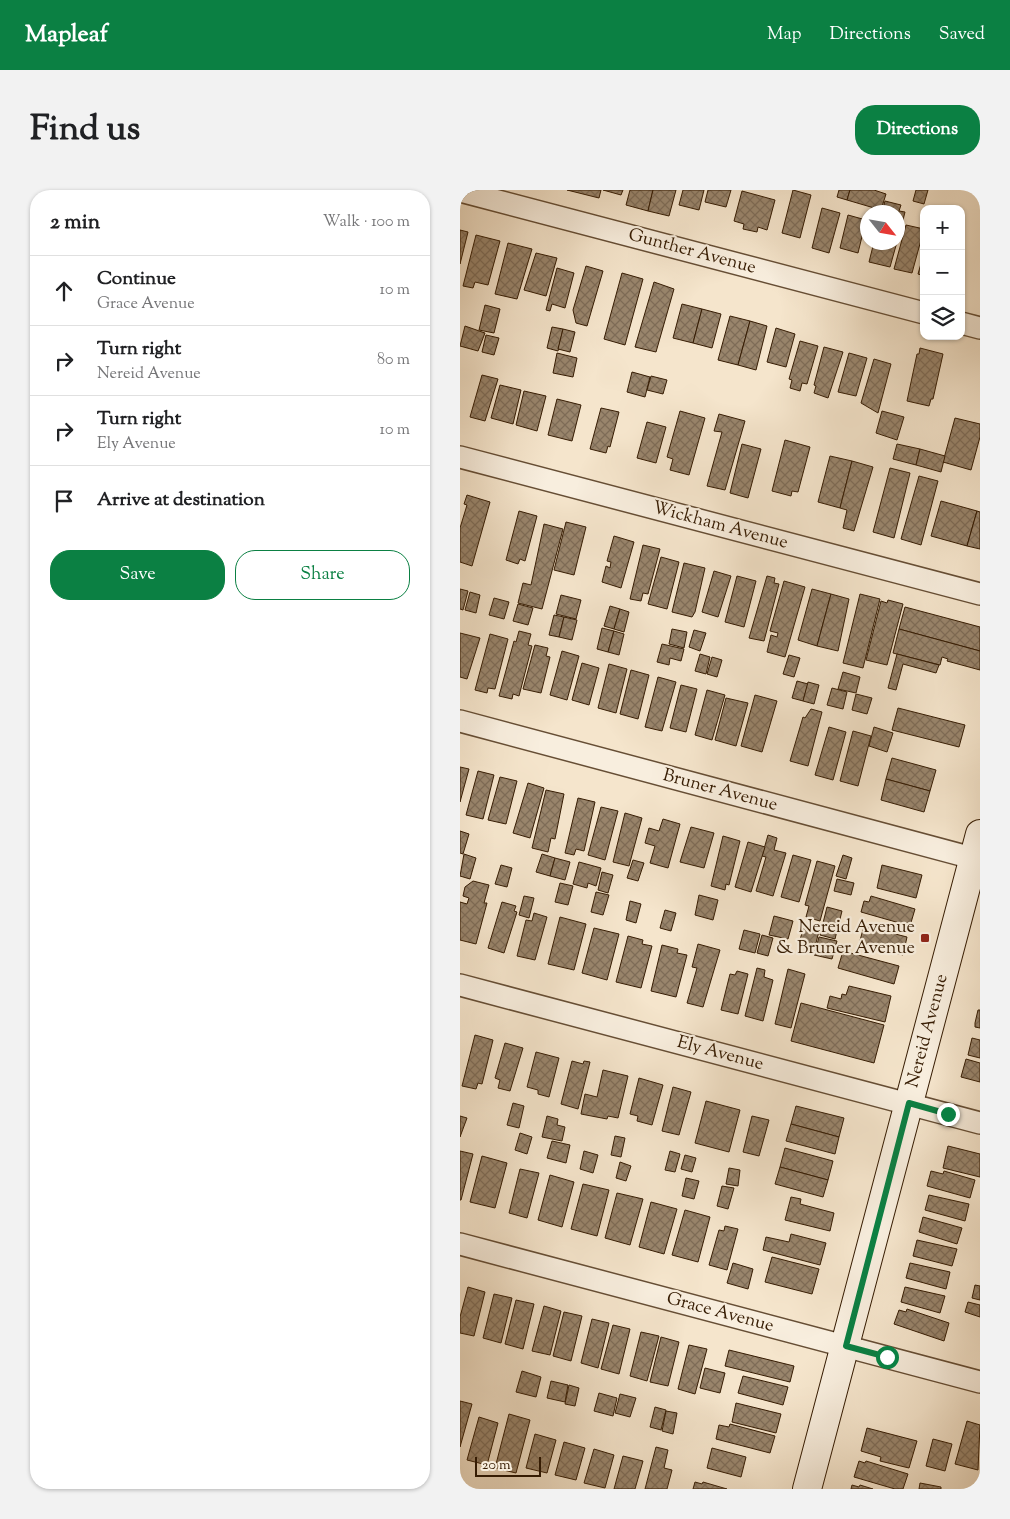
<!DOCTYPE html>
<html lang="en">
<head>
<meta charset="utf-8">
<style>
  body { margin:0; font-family:"Sorts Mill Goudy",serif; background:#f2f2f2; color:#202124 }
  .controls { position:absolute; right:15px; top:15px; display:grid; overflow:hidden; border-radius:10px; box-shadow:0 1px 4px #0004 }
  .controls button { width:45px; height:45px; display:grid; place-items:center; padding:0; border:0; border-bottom:1px solid #e0e0e0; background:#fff; color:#202124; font:25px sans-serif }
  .compass { position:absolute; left:400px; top:15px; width:45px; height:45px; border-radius:50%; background:#fff; box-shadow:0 1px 4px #0004; rotate:121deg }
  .scale { position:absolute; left:15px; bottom:12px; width:66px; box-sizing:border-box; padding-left:5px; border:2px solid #361c03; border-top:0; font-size:14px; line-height:18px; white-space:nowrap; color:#361c03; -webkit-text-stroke:4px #f8eede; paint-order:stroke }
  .stop { position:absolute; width:15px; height:15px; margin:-11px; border:4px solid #0b8043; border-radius:50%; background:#fff }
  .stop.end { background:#0b8043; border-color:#fff; box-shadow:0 1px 5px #0008 }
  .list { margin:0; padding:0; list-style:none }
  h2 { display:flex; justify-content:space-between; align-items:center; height:65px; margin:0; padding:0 20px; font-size:21px }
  h2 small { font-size:16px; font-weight:400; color:#757577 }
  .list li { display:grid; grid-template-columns:32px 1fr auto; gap:15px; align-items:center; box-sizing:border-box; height:70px; padding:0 20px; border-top:1px solid #e0e0e0 }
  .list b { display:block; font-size:19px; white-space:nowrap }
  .list p { margin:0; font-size:16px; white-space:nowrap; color:#757577 }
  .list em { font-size:16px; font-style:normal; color:#757577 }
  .actions { display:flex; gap:10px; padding:15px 20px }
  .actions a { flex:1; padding:11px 0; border:1px solid #0b8043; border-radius:20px; text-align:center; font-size:18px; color:#0b8043 }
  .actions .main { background:#0b8043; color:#fff }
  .icon { flex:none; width:28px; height:28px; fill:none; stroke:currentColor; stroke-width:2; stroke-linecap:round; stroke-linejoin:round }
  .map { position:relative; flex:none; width:520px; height:1299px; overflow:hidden; border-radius:20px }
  header { display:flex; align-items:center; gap:30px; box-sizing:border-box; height:70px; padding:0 25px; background:#0b8043; color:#fff }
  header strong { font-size:24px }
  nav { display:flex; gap:28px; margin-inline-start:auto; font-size:18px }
  .intro { display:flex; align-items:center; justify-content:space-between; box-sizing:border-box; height:120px; padding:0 30px }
  h1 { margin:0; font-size:35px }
  .button { padding:12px 22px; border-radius:20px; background:#0b8043; color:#fff; font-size:18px; font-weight:700 }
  main { display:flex; gap:30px; padding:0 30px }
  aside { flex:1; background:#fff; border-radius:20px; box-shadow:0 1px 4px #0004 }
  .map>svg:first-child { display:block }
  .building { fill:url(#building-cross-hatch); stroke:#361c03 }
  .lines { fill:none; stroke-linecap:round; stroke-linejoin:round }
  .street-casing { stroke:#664e35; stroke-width:24 }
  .secondary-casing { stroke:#361c03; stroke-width:30 }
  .street { stroke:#f8eede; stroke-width:21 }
  .secondary { stroke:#f8eede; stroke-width:28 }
  .route { stroke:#0b8043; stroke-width:6 }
  .poi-dot { fill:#8f2418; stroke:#f8eede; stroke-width:2 }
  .labels { text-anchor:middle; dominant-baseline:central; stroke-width:4.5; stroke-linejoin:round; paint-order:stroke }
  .street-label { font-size:18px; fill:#361c03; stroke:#f8eede }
  .poi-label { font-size:18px; fill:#361c03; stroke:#f8eede; text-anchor:end }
</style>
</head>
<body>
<header>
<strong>Mapleaf</strong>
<nav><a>Map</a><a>Directions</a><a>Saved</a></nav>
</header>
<div class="intro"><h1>Find us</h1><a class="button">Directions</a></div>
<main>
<aside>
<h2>2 min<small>Walk · 100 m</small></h2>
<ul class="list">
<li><svg class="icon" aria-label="ahead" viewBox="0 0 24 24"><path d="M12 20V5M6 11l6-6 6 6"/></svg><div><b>Continue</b><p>Grace Avenue</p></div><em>10 m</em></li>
<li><svg class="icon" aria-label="right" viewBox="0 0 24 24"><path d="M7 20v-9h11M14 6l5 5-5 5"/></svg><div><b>Turn right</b><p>Nereid Avenue</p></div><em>80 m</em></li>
<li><svg class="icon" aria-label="right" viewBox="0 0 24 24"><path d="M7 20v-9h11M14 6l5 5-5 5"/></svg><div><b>Turn right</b><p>Ely Avenue</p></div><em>10 m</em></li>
<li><svg class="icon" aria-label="arrive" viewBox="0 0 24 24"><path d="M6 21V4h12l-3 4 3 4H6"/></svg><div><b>Arrive at destination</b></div></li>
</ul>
<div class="actions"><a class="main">Save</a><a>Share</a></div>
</aside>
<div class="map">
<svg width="520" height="1299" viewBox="0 0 520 1299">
  <defs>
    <pattern id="building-cross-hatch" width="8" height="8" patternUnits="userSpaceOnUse" patternTransform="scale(1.25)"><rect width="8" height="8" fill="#99856c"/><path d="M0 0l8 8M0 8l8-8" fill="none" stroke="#7e6c57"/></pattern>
  </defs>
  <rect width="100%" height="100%" fill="#f5e5cc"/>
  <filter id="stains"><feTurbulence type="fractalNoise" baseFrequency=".004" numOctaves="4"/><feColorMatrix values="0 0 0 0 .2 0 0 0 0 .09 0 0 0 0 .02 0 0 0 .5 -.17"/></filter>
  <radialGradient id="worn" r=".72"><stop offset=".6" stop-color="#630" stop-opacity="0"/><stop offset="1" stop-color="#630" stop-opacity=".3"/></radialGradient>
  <!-- building -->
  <g class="building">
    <path d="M107,0H141L139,8Z"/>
    <path d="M143,0H163L161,5Z"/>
    <path d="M170,0H193L188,21L166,15Z"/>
    <path d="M193,0H216L209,26L188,21Z"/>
    <path d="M223,0H244L239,20L219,15Z"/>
    <path d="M248,0H271L266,17L245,12Z"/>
    <path d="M333,0L351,5L340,48L322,43Z"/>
    <path d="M379,0H390L387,10L377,7Z"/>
    <path d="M390,0H414L426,4L421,20L387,10Z"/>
    <path d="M456,0H468L464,14L453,11Z"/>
    <path d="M282,1L315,10L307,40L298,37L297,42L283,39L284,34L274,31Z"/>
    <path d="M425,11L441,15L439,21L445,22L438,50V22H422Z"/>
    <path d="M362,18L380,23L369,63L352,58Z"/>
    <path d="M388,25L406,30L398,63L380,58Z"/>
    <path d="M446,35L464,39L452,83L434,79Z"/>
    <path d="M0,40L8,42L0,74Z"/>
    <path d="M16,45L40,51L28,95L15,92L13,98L3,96Z"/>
    <path d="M414,52H437L430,77L409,72Z"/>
    <path d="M48,53L72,59L57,109L35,104Z"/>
    <path d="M76,63L97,68L86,106L64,100Z"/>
    <path d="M464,63V86L458,84Z"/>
    <path d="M126,76L143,81L127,136L116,133L113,120Z"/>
    <path d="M97,78L114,83L105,118L92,114L90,121L86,120Z"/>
    <path d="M162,83L183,89L165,155L144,149Z"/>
    <path d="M194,92L214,99L196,162L175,157Z"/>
    <path d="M222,114L242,119L233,153L213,148Z"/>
    <path d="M25,115L40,119L34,143L19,140Z"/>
    <path d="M242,119L261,124L252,158L233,153Z"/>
    <path d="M270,126L290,131L278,175L258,170Z"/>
    <path d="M290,131L307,136L296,180L278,175Z"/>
    <path d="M5,136L25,143L18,161L0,156Z"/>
    <path d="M92,137L103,139L98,161L87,158Z"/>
    <path d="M316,138L335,144L326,177L307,172Z"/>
    <path d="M103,139L115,142L110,162L98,159Z"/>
    <path d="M26,145L39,148L34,165L22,162Z"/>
    <path d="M340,151L358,156L347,194L342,193L340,201L330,198L332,190L329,189Z"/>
    <path d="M364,157L383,162L368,208L354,203L356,196L354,195Z"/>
    <path d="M460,158L483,164L473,209H471L469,216L447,211L457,164H459Z"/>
    <path d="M97,163L117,168L113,187L93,183Z"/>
    <path d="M389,163L407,168L396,206L378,202Z"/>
    <path d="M414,169L431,174L418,223L401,213Z"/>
    <path d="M172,182L190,187L185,207L167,202Z"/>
    <path d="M22,185L38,189L25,231L10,227Z"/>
    <path d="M191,186L207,190L203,204L187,200Z"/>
    <path d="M40,195L61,200L53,234L31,228Z"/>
    <path d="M64,201L86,206L77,241L56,235Z"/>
    <path d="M97,209L121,215L112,251L88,245Z"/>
    <path d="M141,218L159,222L150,257L148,256L146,263L130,259Z"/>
    <path d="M220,221L245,228L229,285L210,280L213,269L207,267Z"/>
    <path d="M422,221L444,227L437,250L416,243Z"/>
    <path d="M259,224L285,231L265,300L247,296L262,242L254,241Z"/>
    <path d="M495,228L520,234V247L511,280L483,272Z"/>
    <path d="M187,232L206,237L196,273L177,268Z"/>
    <path d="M325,250L350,257L338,302L332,301L331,306L312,301Z"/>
    <path d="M282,254L301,259L288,308L270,303Z"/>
    <path d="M437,254L460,259L456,275L433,269Z"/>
    <path d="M460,259L485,266L481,282L456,275Z"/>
    <path d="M370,266L392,271L380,318L358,312Z"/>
    <path d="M392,271L413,277L394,341L383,338L387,320L380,318Z"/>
    <path d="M430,278L450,283L434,348L413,342Z"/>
    <path d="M459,286L478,291L461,355L441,349Z"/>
    <path d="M7,305L30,312L12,376L0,372V338L7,315L4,314Z"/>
    <path d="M481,311L517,321L507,356L471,346Z"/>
    <path d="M59,321L77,326L65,371L60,369L58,374L46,370Z"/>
    <path d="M517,321L520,322V359L507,356Z"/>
    <path d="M106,332L126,337L114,385L94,380Z"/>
    <path d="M84,334L103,339L82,419L58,413L63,393L71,395Z"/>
    <path d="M154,346L174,352L161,398L142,392L146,376L150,378L151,372L147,371Z"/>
    <path d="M183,355L200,359L188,404L183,403L181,411L170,409Z"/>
    <path d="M201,367L219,372L207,419L188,414Z"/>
    <path d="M224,373L245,378L235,422L232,427L212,422Z"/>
    <path d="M254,381L271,386L258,427L242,422Z"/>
    <path d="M277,386L296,391L284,437L265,432Z"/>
    <path d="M307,386L315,388L314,393L319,394L304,451L289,448Z"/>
    <path d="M324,391L345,397L325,467L307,462L311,445L317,447L318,443L310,441Z"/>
    <path d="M0,399L8,401L3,420L0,419Z"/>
    <path d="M352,399L371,404L357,456L338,450Z"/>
    <path d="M10,402L20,405L16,423L5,420Z"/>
    <path d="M371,404L389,409L378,461L357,456Z"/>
    <path d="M400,404L420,409L403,478L383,473Z"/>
    <path d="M101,405L121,410L116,429L96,424Z"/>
    <path d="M34,408L49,412L44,429L29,425Z"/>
    <path d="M428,410L443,414L427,475L406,470L421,411L427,413Z"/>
    <path d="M58,414L73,418L68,435L53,431Z"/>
    <path d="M150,416L160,419L154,439L144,436Z"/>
    <path d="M445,417L520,437V461L439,439Z"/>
    <path d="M160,419L169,422L164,442L154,439Z"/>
    <path d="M94,425L104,427L99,447L89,445Z"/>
    <path d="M104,427L117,430L112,450L99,447Z"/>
    <path d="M142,438L154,441L148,462L137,459Z"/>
    <path d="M212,439L227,442L224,458L209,454Z"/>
    <path d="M439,439L520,461V480L487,471L488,469L482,467L480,475L433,463Z"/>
    <path d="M234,440L246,443L240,461L229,457Z"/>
    <path d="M59,441L71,444L68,455L72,456L59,506L53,504L52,509L39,506L54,451L56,452Z"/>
    <path d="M154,441L164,444L159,465L148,462Z"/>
    <path d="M0,443L20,448L7,489L0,487Z"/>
    <path d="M30,444L48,449L35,499L28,498L27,503L15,500Z"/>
    <path d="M202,454L224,459L221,471L210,468L209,475L197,472Z"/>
    <path d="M75,455L88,458L86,466L90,467L81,503L63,499Z"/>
    <path d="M102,461L119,466L107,510L90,505Z"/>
    <path d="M240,464L250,467L246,484L235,481Z"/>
    <path d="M437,464L479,475L476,483L443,474L436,500L428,498Z"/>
    <path d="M329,465L340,468L334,487L323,484Z"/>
    <path d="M252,467L262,470L257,487L247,484Z"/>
    <path d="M122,473L139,478L129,515L112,510Z"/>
    <path d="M149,474L167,479L156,523L138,518Z"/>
    <path d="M171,480L189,485L178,529L160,524Z"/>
    <path d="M383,482L400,487L396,503L378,499Z"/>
    <path d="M198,487L216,492L202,541L185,537Z"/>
    <path d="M337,491L348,494L343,511L332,508Z"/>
    <path d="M348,492L359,495L354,514L343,511Z"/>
    <path d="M221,495L237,499L226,542L210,538Z"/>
    <path d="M372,498L387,502L383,519L367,515Z"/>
    <path d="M247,500L265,505L252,550L235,545Z"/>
    <path d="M396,504L412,508L407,524L392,520Z"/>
    <path d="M295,505L317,511L302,562L281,556Z"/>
    <path d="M266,508L288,513L276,556L255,550Z"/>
    <path d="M438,518L505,535L499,557L432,540Z"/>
    <path d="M351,519L362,522L348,576L330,571L343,527L345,528Z"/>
    <path d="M369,537L386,542L373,590L355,585Z"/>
    <path d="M414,537L433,543L427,562L409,556Z"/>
    <path d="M393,541L411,546L398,596L380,591Z"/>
    <path d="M432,568L476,580L470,601L426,589Z"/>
    <path d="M0,577L9,579L0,612Z"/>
    <path d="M18,581L34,585L23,629L6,625Z"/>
    <path d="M40,587L57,591L46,634L28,630Z"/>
    <path d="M426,589L470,601L464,622L421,610Z"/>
    <path d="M68,593L84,598L70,648L53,643Z"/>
    <path d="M86,600L104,604L95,649L91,648L88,662L72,658Z"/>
    <path d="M118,608L135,612L124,661L116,659L114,665L105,663Z"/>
    <path d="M141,617L158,621L145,670L128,665Z"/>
    <path d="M165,623L182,628L169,676L153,672Z"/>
    <path d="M203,629L220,634L208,678L190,673L195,656L185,653L189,638L199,641Z"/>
    <path d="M231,637L254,643L244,678L220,672Z"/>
    <path d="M0,641L9,644L3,664L0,663Z"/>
    <path d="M308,645L317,648L314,660L326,663L313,706L296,701L306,667L302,666Z"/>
    <path d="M263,646L280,651L269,695L266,694L265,700L251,696Z"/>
    <path d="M288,652L305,657L291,702L275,697Z"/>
    <path d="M4,664L16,668L10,689L0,686Z"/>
    <path d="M82,664L95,668L90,686L76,682Z"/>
    <path d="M333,665L351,670L339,712L321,707Z"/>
    <path d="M383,665L392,668L386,689L376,686Z"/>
    <path d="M95,668L110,672L105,690L90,686Z"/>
    <path d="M173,670L184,673L178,691L167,688Z"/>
    <path d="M357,671L375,676L360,731L346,727L349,716L345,715Z"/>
    <path d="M119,672L141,678L136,696L128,693L127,698L113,694Z"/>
    <path d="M41,675L52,678L47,697L35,694Z"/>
    <path d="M422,675L462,685L456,708L417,698Z"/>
    <path d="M142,682L153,685L148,703L138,700Z"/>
    <path d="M377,689L394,693L391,705L374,701Z"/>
    <path d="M13,691L29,695L24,713H27L16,754L0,750V712L7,714L9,708L3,706L5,697Z"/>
    <path d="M100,693L113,696L108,715L95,712Z"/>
    <path d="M136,702L149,705L143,725L131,722Z"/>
    <path d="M239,705L258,710L253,730L235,725Z"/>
    <path d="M64,706L74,708L69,728L59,725Z"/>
    <path d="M411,706L455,719L450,736L401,722L404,711L409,712Z"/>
    <path d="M170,711L181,714L176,733L166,730Z"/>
    <path d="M42,712L56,716L54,721L57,722L44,763L28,758Z"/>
    <path d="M367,717L382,721L375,749L360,745Z"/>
    <path d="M205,720L216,723L211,741L200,738Z"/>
    <path d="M74,723L87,727L75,770L57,766L66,730L72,731Z"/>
    <path d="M314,726L333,731L328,749L309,745Z"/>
    <path d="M100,727L126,734L114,780L88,774Z"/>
    <path d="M345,733L360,737L355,757L339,753Z"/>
    <path d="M404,736L447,747L443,765L399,754Z"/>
    <path d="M134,738L159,744L147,790L122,783Z"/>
    <path d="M284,740L300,744L295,763L279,759Z"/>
    <path d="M302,745L313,748L308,766L297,763Z"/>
    <path d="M168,746L183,750L182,754L192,756L181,798L156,792Z"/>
    <path d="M359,747L377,751L372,769L354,765Z"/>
    <path d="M238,754L260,760L243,817L227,813L237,778L232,777Z"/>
    <path d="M202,755L218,759L217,763L227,765L216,807L191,801Z"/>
    <path d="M383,761L439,776L434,794L378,778Z"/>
    <path d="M297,778L305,780L304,787L313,790L303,831L285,826Z"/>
    <path d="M328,779L345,784L331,838L315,834Z"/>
    <path d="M277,781L288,784L278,824L261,820L270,784L275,785Z"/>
    <path d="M389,796L431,806L425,832L367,818L370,806L381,809L382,804L386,805Z"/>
    <path d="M341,813L424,835L414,873L331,851Z"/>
    <path d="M518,820H520V838L515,837V833Z"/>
    <path d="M15,845L33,850L22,894L18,893L16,899L2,896Z"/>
    <path d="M512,848L520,850V868L508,865Z"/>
    <path d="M45,853L63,858L50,901L38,898L40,890L35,888Z"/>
    <path d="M76,862L99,868L89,907L78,904V900L67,897Z"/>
    <path d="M506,869L520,873V892L501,887Z"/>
    <path d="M112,871L123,874L124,871L130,872L118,919L101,914Z"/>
    <path d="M143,880L168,886L158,928L148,926L147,929L121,924L125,904L137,907Z"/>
    <path d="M179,888L203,895L192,935L177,931L178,926L170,924Z"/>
    <path d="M213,897L231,902L219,945L202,941Z"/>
    <path d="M246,911L280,920L269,962L235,953Z"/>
    <path d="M53,913L64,916L59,938L47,935Z"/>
    <path d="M336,916L384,928L379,947L331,934Z"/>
    <path d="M0,926L7,928L0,947Z"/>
    <path d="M87,926L98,929L97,935L105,937L102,951L82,947Z"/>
    <path d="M292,926L309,930L299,966L283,962Z"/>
    <path d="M331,934L379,947L375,964L326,951Z"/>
    <path d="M60,943L72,947L67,964L55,960Z"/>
    <path d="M155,946L165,948L161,967L151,965Z"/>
    <path d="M92,951L110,955L106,973L87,968Z"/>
    <path d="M488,956L520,964V987L483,978Z"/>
    <path d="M325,958L373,971L368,990L320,977Z"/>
    <path d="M0,961L13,964L1,1010H0Z"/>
    <path d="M124,961L138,965L133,983L120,979Z"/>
    <path d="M210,961L220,964L215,982L205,980Z"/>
    <path d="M225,965L236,968L232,982L221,979Z"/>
    <path d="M22,966L47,973L35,1018L10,1012Z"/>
    <path d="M160,972L171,976L166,991L156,988Z"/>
    <path d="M320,977L368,990L363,1007L315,994Z"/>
    <path d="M269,978L280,980L278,996L266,994Z"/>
    <path d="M60,979L79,983L67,1028L49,1023Z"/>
    <path d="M471,981L483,984L484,981L515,990L510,1008L467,996Z"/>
    <path d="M90,985L114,992L102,1037L78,1030Z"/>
    <path d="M226,988L239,991L234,1009L222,1006Z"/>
    <path d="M123,994L149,1000L137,1046L111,1039Z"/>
    <path d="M262,996L274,998L268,1019L257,1016Z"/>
    <path d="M157,1003L183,1009L170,1055L145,1048Z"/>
    <path d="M469,1005L509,1014L505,1031L465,1020Z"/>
    <path d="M331,1007L341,1009L340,1014L374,1023L370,1041L325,1030Z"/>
    <path d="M191,1012L217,1019L204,1064L179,1057Z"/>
    <path d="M225,1020L250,1027L238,1072L212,1065Z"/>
    <path d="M463,1027L502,1038L497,1054L459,1042Z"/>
    <path d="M265,1036L278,1039L267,1080L249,1075L259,1040L264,1041Z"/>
    <path d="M331,1044L366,1053L360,1075L303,1060L306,1047L329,1052Z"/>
    <path d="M457,1050L497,1059L492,1076L453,1066Z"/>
    <path d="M312,1067L359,1079L352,1104L305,1092Z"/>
    <path d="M273,1073L293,1079L288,1099L267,1093Z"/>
    <path d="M450,1073L490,1082L486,1099L446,1088Z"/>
    <path d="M515,1095L520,1096V1110L512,1108Z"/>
    <path d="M8,1097L25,1102L14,1146L0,1143V1127Z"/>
    <path d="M445,1097L485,1106L480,1123L441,1112Z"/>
    <path d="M34,1104L52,1108L41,1153L23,1148Z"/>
    <path d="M56,1110L74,1114L63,1159L45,1154Z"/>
    <path d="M508,1112L520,1115V1127L505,1122Z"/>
    <path d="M84,1116L101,1121L90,1165L72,1161Z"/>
    <path d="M447,1119L489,1133L484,1151L434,1134L439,1120L446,1122Z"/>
    <path d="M104,1122L122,1126L111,1171L93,1166Z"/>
    <path d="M132,1129L149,1133L138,1178L121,1173Z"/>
    <path d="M153,1135L170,1139L159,1184L141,1179Z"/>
    <path d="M181,1142L199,1146L187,1191L170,1186Z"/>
    <path d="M201,1147L219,1152L208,1196L190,1192Z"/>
    <path d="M229,1155L247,1159L235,1204L218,1199Z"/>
    <path d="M269,1160L334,1176L330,1192L265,1176Z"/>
    <path d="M245,1178L265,1183L260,1203L240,1198Z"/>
    <path d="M62,1181L81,1187L76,1207L56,1202Z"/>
    <path d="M283,1186L328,1197L323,1215L278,1203Z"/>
    <path d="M91,1191L108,1195L105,1212L87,1208Z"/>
    <path d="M109,1195L119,1198L115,1216L105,1214Z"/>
    <path d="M139,1203L157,1208L153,1226L134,1221Z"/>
    <path d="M160,1204L176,1208L170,1227L155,1223Z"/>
    <path d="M0,1211L12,1214L0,1257Z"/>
    <path d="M276,1213L321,1224L316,1243L272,1232Z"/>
    <path d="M195,1217L206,1220L201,1240L190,1237Z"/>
    <path d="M206,1221L217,1223L213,1244L202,1241Z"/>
    <path d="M49,1224L70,1230L56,1283L35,1278Z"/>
    <path d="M19,1227L38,1233L27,1275L7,1270Z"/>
    <path d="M507,1231L520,1235L518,1280L495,1274Z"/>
    <path d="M270,1234L315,1246L310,1263L256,1249L259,1235L269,1237Z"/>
    <path d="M407,1238L457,1251L449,1278L420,1271L421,1267L401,1261Z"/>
    <path d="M75,1244L96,1250L87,1283L66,1278Z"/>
    <path d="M473,1249L492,1254L485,1281L466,1276Z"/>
    <path d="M104,1252L125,1258L116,1290L95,1285Z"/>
    <path d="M196,1257L208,1260L204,1278L212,1280L207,1299H185Z"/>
    <path d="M252,1258L286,1267L281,1287L247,1278Z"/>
    <path d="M134,1259L154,1265L145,1298L124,1293Z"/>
    <path d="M163,1266L183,1271L175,1299H154Z"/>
    <path d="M399,1271L405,1273L406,1271L448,1284L443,1299H435L394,1287Z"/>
    <path d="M235,1292L242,1294L243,1292L267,1299H233Z"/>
    <path d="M460,1293L481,1297V1299H459Z"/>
    <path d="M392,1295L399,1297L400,1295L413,1299H391Z"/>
  </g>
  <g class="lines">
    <!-- street casing -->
    <g class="street-casing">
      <g id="street">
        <path d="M0,1L464,123"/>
        <path d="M501,133L520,138"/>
        <path d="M0,267L520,404"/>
        <path d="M0,531L520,670"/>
        <path d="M0,795L520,933"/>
        <path d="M0,1054L520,1192"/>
      </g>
    </g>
    <!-- secondary casing -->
    <g class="secondary-casing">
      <path id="secondary" d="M347,1299L520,644"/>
    </g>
    <!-- street -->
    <use href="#street" class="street"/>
    <!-- secondary -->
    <use href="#secondary" class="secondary"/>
  </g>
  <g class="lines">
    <!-- route -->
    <path class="route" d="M427,1167L386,1156L449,913L488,924"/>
  </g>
  <!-- markers -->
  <rect class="poi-dot" x="460" y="743" width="10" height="10" rx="2.5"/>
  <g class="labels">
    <!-- street labels -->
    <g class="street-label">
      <text transform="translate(232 62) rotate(15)">Gunther Avenue</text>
      <text transform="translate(260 336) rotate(15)">Wickham Avenue</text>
      <text transform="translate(260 601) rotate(15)">Bruner Avenue</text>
      <text transform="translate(468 841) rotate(-75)">Nereid Avenue</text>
      <text transform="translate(260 864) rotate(15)">Ely Avenue</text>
      <text transform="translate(260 1123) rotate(15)">Grace Avenue</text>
    </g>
    <!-- poi labels -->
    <g class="poi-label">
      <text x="455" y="738">Nereid Avenue<tspan x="455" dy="21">&amp; Bruner Avenue</tspan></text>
    </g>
  </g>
  <rect width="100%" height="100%" filter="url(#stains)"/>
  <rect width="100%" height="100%" fill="url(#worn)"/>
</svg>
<div class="controls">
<button>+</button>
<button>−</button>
<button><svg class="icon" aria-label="layers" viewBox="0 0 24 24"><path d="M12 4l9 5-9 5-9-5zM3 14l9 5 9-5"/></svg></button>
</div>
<svg class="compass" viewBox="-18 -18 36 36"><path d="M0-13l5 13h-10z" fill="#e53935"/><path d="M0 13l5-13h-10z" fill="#757577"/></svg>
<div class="scale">20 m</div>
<div class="stop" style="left:427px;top:1167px"></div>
<div class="stop end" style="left:488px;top:924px"></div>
</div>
</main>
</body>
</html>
